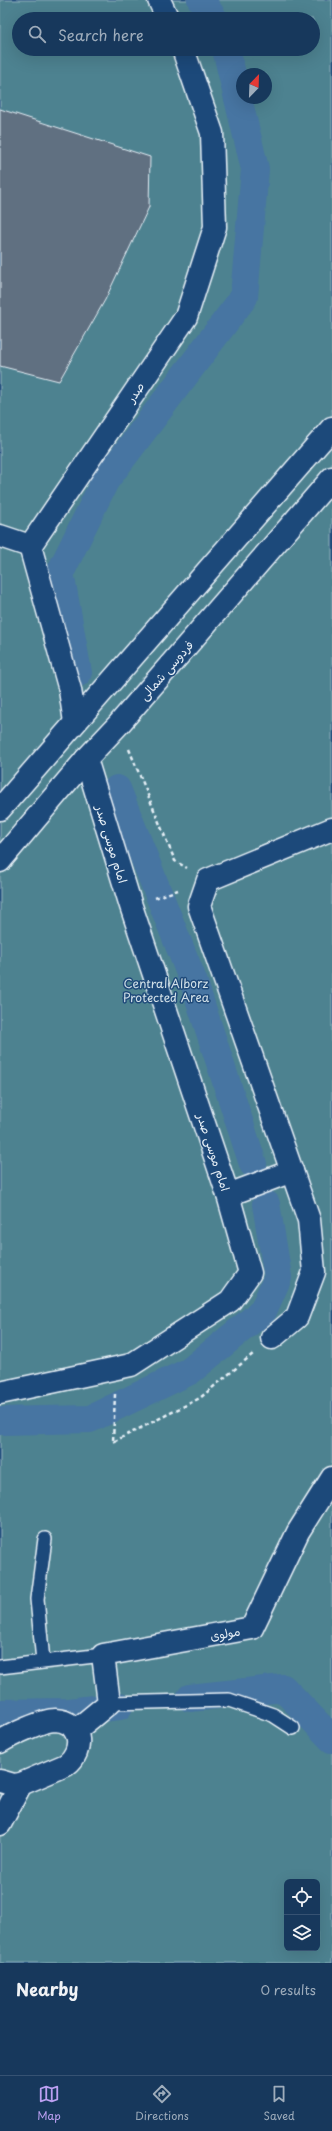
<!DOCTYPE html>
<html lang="en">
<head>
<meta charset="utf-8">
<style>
  body { margin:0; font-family:"Playpen Sans","Playpen Sans Arabic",sans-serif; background:#244365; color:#f1f3f6 }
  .controls { position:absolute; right:12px; bottom:12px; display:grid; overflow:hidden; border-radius:6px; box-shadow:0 4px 16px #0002 }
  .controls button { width:36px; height:36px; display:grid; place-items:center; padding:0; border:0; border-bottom:1px solid #365272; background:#17385c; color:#f1f3f6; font:20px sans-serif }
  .compass { position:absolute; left:236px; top:68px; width:36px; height:36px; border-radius:50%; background:#17385c; box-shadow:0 4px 16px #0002; rotate:23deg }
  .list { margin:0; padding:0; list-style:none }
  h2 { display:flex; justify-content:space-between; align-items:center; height:52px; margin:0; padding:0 16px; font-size:17px }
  h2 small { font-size:13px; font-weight:400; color:#9eacbb }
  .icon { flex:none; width:22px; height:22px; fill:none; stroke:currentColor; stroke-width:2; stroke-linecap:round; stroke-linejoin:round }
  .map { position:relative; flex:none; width:332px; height:1963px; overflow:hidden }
  .search { position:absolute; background:#17385c; box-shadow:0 4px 16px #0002; left:12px; right:12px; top:12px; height:44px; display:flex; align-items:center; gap:10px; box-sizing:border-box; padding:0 14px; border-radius:22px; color:#9eacbb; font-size:15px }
  .sheet { height:112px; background:#17385c }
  nav { display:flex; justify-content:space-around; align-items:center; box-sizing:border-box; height:56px; border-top:1px solid #365272; background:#17385c; font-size:11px; color:#9eacbb }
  nav a { display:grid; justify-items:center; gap:2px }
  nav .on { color:#bca0f2 }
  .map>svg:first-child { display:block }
  .green { fill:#4d8290; stroke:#9abac4; fill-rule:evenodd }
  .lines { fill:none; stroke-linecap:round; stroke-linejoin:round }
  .canal { stroke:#4674a2; stroke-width:28 }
  .building { fill:#616f81; stroke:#e8f1f8 }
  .service-casing { stroke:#e8f1f8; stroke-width:16 }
  .minor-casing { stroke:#e8f1f8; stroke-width:25 }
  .tertiary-casing { stroke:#e8f1f8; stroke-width:25 }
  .path { stroke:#e8f1f8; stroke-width:2.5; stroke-dasharray:4 3; stroke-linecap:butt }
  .service { stroke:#1f4a7a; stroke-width:13 }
  .minor { stroke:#1f4a7a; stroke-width:22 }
  .tertiary { stroke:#1f4a7a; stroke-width:22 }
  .labels { text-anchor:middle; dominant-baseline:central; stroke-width:3; stroke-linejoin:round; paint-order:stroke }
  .street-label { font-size:12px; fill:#e8f1f8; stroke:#1f4a7a }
  .park-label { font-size:12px; fill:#d1e0e8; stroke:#1f4a7a }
</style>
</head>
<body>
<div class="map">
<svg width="332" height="1963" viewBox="0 0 332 1963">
  <rect width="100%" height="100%" fill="#1f4a7a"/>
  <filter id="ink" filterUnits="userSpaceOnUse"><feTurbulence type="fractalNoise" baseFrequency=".025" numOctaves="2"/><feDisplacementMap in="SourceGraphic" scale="8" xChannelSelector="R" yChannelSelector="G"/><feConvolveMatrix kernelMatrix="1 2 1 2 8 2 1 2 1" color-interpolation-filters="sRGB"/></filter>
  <g filter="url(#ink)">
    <!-- green -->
    <path class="green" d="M0,0H332V1963H0ZM19,19H313V49H19ZM242,74H266V98H242ZM287,1882H317V1948H287Z"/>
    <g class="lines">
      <!-- canal -->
      <g class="canal">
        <path d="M201,0L214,19"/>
        <path d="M78,673L60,573L105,481L244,297L255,169L226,49"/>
        <path d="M117,789L194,983L253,1164"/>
        <path d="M0,1421L90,1419L190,1371L263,1311L278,1277L266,1204"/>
        <path d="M190,1698L283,1688L332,1739"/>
        <path d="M0,1713L69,1712L119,1706"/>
      </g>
    </g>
    <!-- building -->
    <path class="building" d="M0,109L150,157L149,207L105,300L59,381L0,366Z"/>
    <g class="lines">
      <!-- service casing -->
      <g class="service-casing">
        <g id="service">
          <path d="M43,1661L37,1599L45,1539"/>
          <path d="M0,1667L103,1655"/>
          <path d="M109,1703L229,1700L273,1715L293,1728"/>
        </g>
      </g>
      <!-- minor casing -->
      <g class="minor-casing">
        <g id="minor">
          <path d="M159,0L168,19"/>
          <path d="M0,536L30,546"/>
          <path d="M75,722L70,690L30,546L186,317L215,227L212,133L183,49"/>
          <path d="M228,1195L292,1171"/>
          <path d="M272,1338L297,1317L314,1272L309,1220L199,906L208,880L332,829"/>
          <path d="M0,1393L131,1365L230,1301L250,1273L228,1195L131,906L86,759"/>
          <path d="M75,1731L109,1703L103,1655L252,1628L298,1532L332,1478"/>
          <path d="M0,1742C11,1735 43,1720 55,1720C82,1721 85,1751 66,1765L21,1784L14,1785L0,1781"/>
          <path d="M0,1824L21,1784"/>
        </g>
      </g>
      <!-- tertiary casing -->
      <g class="tertiary-casing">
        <g id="tertiary">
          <path d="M0,809L332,428"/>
          <path d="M0,861L86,759L119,724L332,478"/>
        </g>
      </g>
      <!-- path -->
      <g class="path">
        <path d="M129,749L175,861L187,868"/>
        <path d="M155,898L178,890"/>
        <path d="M115,1394L113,1442L200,1398L253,1354"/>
      </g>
      <!-- service -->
      <use href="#service" class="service"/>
      <!-- minor -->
      <use href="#minor" class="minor"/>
      <!-- tertiary -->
      <use href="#tertiary" class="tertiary"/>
    </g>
  </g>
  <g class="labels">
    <!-- street labels -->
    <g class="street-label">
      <text transform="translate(135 392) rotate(-56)">صدر</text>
      <text transform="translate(166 670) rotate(-49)">فردوسی شمالی</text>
      <text transform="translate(112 844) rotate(73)">امام موسی صدر</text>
      <text transform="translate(214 1152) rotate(72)">امام موسی صدر</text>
      <text transform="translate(225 1633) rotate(-10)">مولوی</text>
    </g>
    <!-- park labels -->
    <g class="park-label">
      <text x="166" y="983">Central Alborz<tspan x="166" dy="14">Protected Area</tspan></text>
    </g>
  </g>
</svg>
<div class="controls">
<button><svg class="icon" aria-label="locate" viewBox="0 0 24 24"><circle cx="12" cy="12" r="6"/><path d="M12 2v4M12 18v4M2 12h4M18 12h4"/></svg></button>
<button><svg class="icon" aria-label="layers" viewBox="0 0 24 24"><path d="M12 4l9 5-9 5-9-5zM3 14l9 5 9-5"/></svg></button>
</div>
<svg class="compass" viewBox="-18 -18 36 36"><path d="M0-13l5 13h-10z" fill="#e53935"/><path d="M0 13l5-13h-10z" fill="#9eacbb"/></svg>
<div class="search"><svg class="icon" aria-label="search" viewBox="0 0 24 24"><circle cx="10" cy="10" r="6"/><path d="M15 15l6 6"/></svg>Search here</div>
</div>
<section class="sheet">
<h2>Nearby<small>0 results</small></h2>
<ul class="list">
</ul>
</section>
<nav>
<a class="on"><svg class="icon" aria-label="map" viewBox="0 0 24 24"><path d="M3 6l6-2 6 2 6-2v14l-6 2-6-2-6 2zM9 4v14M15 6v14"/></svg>Map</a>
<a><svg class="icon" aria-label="directions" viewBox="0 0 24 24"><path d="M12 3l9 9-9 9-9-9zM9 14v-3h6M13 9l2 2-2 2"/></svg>Directions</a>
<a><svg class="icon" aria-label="saved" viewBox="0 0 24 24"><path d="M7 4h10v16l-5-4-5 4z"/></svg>Saved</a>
</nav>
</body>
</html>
